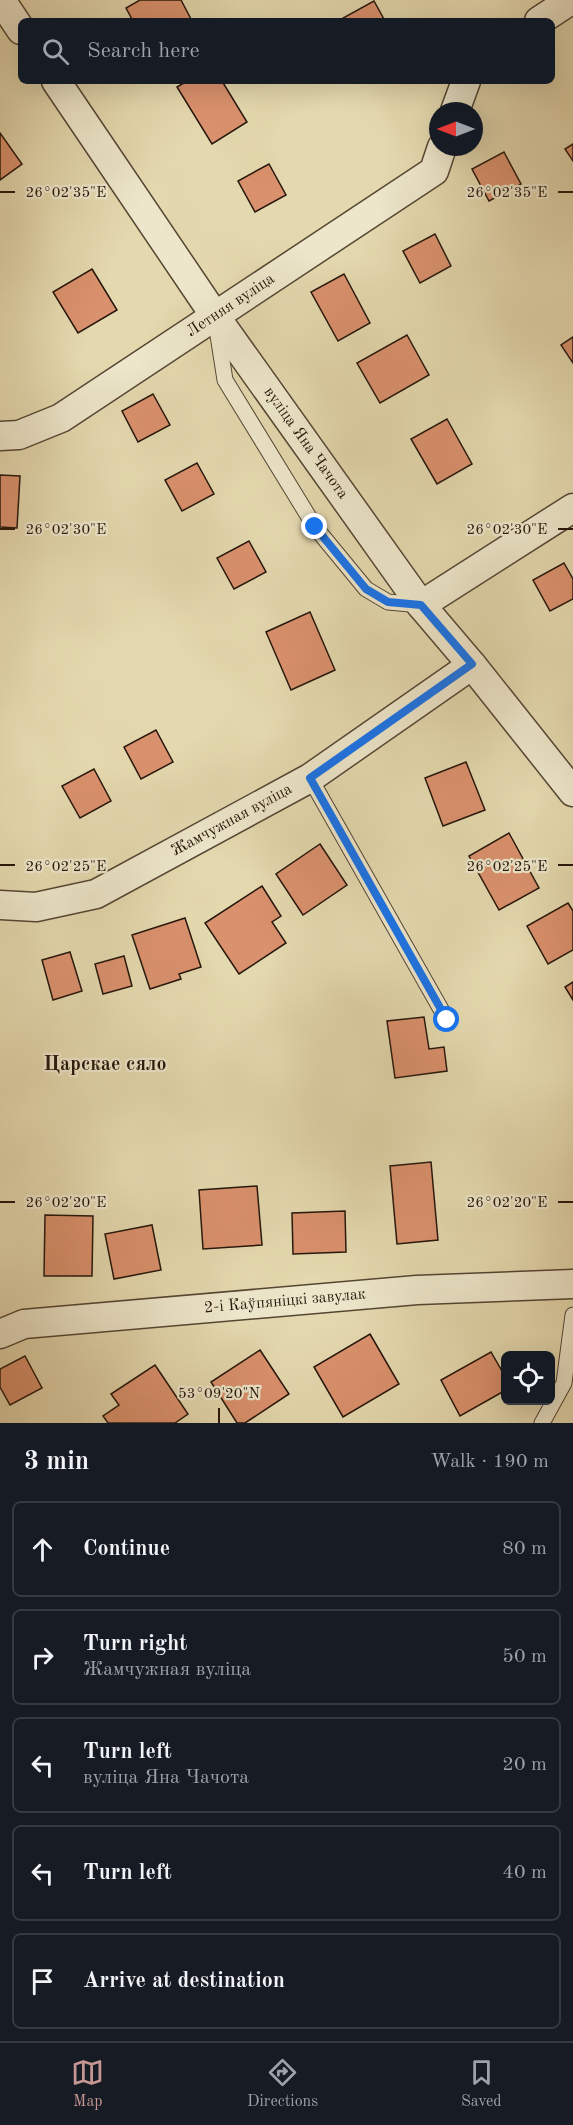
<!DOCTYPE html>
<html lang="en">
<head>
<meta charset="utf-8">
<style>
  body { margin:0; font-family:"Old Standard TT",serif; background:#242831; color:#f1f3f6 }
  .controls { position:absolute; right:18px; bottom:18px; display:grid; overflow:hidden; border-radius:9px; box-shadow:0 6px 24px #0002 }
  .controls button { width:54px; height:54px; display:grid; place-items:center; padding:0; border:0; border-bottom:2px solid #363941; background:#171b24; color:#f1f3f6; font:30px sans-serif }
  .compass { position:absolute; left:429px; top:102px; width:54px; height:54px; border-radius:50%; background:#171b24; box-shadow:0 6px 24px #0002; rotate:270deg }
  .stop { position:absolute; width:18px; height:18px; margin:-14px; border:4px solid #1a73e8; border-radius:50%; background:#fff }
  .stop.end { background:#1a73e8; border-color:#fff; box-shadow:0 2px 6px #0008 }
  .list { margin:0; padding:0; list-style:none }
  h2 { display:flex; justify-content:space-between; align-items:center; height:78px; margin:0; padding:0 24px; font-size:26px }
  h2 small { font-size:20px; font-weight:400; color:#9ea1a6 }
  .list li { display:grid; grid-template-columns:39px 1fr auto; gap:18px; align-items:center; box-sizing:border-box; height:96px; margin:0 12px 12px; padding:0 12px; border:2px solid #363941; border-radius:9px }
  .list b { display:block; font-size:22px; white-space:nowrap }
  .list p { margin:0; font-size:20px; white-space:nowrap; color:#9ea1a6 }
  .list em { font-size:20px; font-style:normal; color:#9ea1a6 }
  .icon { flex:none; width:33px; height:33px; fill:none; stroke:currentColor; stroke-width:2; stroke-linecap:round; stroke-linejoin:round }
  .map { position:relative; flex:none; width:573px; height:1423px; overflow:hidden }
  .search { position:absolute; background:#171b24; box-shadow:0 6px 24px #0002; left:18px; right:18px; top:18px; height:66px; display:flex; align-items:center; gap:15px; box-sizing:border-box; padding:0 21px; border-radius:9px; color:#9ea1a6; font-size:22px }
  .sheet { height:618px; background:#171b24 }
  nav { display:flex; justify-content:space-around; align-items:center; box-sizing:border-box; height:84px; border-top:2px solid #363941; background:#171b24; font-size:16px; color:#9ea1a6 }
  nav a { display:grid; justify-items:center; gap:3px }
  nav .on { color:#c59692 }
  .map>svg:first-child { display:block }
  .building { fill:#da916d; stroke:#25160b; stroke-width:1.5 }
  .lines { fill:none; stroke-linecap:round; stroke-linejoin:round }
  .lane-casing { stroke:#554634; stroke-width:17 }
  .street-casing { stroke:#554634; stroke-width:31 }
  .lane { stroke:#ede6ca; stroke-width:15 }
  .street { stroke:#ede6ca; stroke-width:28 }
  .route { stroke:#1a73e8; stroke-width:8 }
  .ticks { fill:none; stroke:#25160b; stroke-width:2 }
  .labels { text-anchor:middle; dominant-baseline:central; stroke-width:4.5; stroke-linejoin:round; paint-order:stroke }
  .street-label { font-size:16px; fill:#25160b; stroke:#ede6ca }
  .quarter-label { font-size:20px; font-weight:bold; fill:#25160b; stroke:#ede6ca }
  .ticks-label { font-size:15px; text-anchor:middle; fill:#25160b; stroke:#ede6ca; stroke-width:4.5; stroke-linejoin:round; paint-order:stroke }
</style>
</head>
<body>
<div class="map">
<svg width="573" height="1423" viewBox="0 0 573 1423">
  <rect width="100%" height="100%" fill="#e4d8ae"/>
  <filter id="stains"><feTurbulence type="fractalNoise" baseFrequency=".00333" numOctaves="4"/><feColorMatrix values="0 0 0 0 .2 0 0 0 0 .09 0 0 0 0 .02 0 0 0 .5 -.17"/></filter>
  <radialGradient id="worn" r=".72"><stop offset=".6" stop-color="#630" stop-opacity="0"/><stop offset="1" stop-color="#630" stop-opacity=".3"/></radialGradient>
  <!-- building -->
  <g class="building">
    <path d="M140,0H181L192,21H133L126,8Z"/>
    <path d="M374,1L385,21H344L343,18Z"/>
    <path d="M187,81H222L247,122L212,144L177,87Z"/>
    <path d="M0,133L22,164L0,180Z"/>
    <path d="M573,144V161L565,149Z"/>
    <path d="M504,152L521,184L489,201L472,169Z"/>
    <path d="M269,164L286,195L255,212L238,181Z"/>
    <path d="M435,234L451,266L420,283L403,251Z"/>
    <path d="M92,269L117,310L78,333L53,292Z"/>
    <path d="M344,274L370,323L338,341L311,292Z"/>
    <path d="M407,335L429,375L380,403L357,363Z"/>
    <path d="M573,337V363L561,345Z"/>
    <path d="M153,394L170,425L138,442L122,411Z"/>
    <path d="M447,419L472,464L437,484L411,439Z"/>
    <path d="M197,463L214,494L182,511L165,480Z"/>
    <path d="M0,475L20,476L17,528L0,527Z"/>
    <path d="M249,541L266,572L234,589L217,558Z"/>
    <path d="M564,563L573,579V599L550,611L533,580Z"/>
    <path d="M310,612L335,670L291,690L266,632Z"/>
    <path d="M156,730L173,762L141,779L124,747Z"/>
    <path d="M466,762L485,810L443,826L425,778Z"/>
    <path d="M94,769L111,801L80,818L62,786Z"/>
    <path d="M509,833L539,888L499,910L469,856Z"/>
    <path d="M320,844L347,885L303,915L276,874Z"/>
    <path d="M262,886L281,916L272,922L286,943L239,974L205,923Z"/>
    <path d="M568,903L573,911V950L548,964L527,926Z"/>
    <path d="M185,918L201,967L179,974L181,979L150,989L132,935Z"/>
    <path d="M70,952L82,991L53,1000L42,960Z"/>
    <path d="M124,956L132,986L103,994L95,964Z"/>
    <path d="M573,982V1000L565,987Z"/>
    <path d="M424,1017L429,1049L444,1047L447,1071L395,1078L387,1021Z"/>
    <path d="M431,1162L438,1240L397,1244L390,1166Z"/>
    <path d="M257,1186L262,1245L203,1249L199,1190Z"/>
    <path d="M345,1211L346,1252L293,1254L292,1213Z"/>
    <path d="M45,1215L93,1216L92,1276H44Z"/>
    <path d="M152,1225L161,1270L114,1279L105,1234Z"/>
    <path d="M370,1334L399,1384L343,1417L314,1367Z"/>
    <path d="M260,1350L289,1394L245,1423H237L211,1382Z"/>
    <path d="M491,1352L506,1378V1390L460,1416L441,1380Z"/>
    <path d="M25,1356L42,1388L10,1405L0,1387V1369Z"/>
    <path d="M155,1365L188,1414L175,1423H108L103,1416L119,1405L111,1394Z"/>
  </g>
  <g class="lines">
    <!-- lane casing -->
    <g class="lane-casing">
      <g id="lane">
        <path d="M217,329L225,380L315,527L366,589L388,602L421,605"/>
        <path d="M310,778L447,1020"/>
        <path d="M542,1423L564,1383L573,1315"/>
      </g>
    </g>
    <!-- street casing -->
    <g class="street-casing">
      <g id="street">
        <path d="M1,0L21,30"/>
        <path d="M539,21L571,0"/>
        <path id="s1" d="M56,81L215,316L421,605L472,665L573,792"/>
        <path d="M455,111L466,81"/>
        <path id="s2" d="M0,436L19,435L61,418L434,171L442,147"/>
        <path d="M421,605L573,508"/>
        <path id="s3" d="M0,905L36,907L96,894L310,778L472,665"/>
        <path id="s4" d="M0,1334L24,1324L417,1290L573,1284"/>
      </g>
    </g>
    <!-- lane -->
    <use href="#lane" class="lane"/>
    <!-- street -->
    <use href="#street" class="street"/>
  </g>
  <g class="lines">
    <!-- route -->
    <path class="route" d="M315,527L366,589L388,602L421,605L472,664L310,778L447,1020"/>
  </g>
  <!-- ticks -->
  <path class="ticks" d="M0,192H15M558,192H573M0,529H15M558,529H573M0,865H15M558,865H573M0,1202H15M558,1202H573M219,1408V1423"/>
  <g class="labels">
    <!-- street labels -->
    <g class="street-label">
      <text stroke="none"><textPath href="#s2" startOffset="268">Летняя вуліца</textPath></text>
      <text stroke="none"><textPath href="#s1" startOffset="440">вуліца Яна Чачота</textPath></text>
      <text stroke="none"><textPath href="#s3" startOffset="252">Жамчужная вуліца</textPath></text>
      <text stroke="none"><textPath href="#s4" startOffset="288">2-і Каўпяніцкі завулак</textPath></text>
    </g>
    <!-- quarter labels -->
    <g class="quarter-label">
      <text x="105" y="1065">Царскае сяло</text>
    </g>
  </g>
  <g class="ticks-label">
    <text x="507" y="197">26°02'35"E</text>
    <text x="66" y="197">26°02'35"E</text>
    <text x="507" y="534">26°02'30"E</text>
    <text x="66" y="534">26°02'30"E</text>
    <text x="66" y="871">26°02'25"E</text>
    <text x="507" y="871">26°02'25"E</text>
    <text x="66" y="1207">26°02'20"E</text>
    <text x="507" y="1207">26°02'20"E</text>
    <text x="219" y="1398">53°09'20"N</text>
  </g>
  <rect width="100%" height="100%" filter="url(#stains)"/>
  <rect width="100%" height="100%" fill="url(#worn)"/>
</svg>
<div class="controls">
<button><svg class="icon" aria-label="locate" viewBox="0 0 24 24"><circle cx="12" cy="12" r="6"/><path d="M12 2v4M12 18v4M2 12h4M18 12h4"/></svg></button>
</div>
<svg class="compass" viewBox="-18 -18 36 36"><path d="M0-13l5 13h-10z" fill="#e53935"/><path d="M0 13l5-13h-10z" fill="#9ea1a6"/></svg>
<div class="stop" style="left:447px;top:1020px"></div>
<div class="stop end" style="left:315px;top:527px"></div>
<div class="search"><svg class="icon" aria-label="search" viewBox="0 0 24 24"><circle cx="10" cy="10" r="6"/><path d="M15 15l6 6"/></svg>Search here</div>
</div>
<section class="sheet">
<h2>3 min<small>Walk · 190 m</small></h2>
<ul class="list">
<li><svg class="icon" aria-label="ahead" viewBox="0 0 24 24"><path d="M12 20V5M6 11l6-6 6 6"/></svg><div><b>Continue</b></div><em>80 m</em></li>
<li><svg class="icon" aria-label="right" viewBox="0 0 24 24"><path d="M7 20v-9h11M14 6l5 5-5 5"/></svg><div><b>Turn right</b><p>Жамчужная вуліца</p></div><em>50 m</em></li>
<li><svg class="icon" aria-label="left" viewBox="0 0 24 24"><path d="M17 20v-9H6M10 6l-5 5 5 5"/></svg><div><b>Turn left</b><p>вуліца Яна Чачота</p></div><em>20 m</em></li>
<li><svg class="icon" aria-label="left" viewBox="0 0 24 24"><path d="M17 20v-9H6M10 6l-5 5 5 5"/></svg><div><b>Turn left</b></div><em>40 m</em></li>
<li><svg class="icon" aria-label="arrive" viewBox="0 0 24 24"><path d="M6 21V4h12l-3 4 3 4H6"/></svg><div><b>Arrive at destination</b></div></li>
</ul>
</section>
<nav>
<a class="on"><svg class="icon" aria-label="map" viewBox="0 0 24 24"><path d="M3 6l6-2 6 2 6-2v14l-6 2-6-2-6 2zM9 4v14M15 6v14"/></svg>Map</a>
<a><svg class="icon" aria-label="directions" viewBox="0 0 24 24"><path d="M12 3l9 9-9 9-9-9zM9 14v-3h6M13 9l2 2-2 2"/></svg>Directions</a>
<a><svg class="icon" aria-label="saved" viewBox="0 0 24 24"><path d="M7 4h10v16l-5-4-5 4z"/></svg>Saved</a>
</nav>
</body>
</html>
